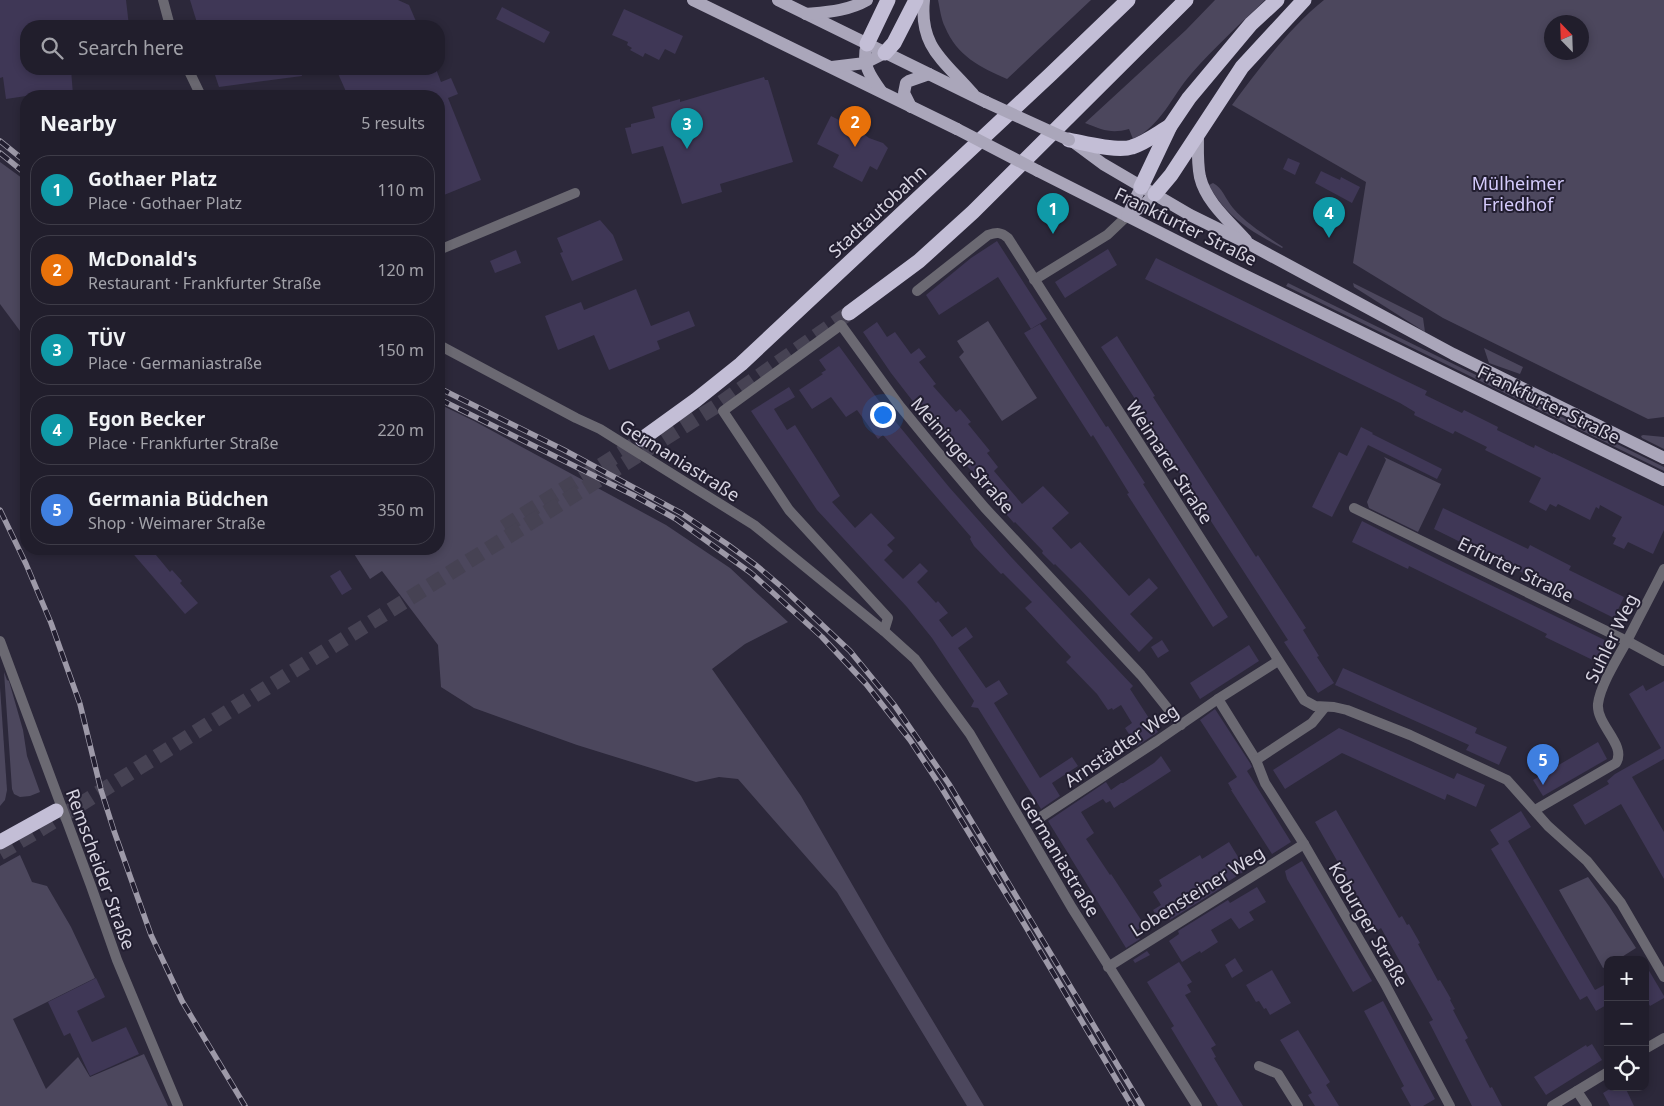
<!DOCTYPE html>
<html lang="en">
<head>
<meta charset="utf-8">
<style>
  body { margin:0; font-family:"Noto Sans",sans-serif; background:#292734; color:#f1f3f6 }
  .controls { position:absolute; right:15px; bottom:15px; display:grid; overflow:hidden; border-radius:10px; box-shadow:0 2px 8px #0003 }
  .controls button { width:45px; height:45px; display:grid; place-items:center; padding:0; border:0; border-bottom:1px solid #3e3c48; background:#211e2c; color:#f1f3f6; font:25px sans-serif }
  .compass { position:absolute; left:1544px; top:15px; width:45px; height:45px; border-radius:50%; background:#211e2c; box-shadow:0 2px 8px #0003; rotate:337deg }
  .you { position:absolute; left:882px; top:414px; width:18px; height:18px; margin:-12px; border:4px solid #fff; border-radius:50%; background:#1a73e8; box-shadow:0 0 0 8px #1a73e833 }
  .badge { display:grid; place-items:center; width:32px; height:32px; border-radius:50%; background:#1a73e8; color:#fff; font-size:16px; font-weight:700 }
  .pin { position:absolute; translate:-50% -41px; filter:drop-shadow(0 1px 2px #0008) }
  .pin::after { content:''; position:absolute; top:26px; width:18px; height:15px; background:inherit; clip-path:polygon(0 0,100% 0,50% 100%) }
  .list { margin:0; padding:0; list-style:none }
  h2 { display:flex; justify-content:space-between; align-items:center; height:65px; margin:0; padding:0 20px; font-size:21px }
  h2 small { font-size:16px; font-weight:400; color:#a2a2a9 }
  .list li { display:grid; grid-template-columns:32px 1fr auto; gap:15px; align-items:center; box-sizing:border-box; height:70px; margin:0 10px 10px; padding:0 10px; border:1px solid #3e3c48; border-radius:20px }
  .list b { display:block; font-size:19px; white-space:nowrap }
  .list p { margin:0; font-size:16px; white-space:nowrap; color:#a2a2a9 }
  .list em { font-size:16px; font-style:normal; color:#a2a2a9 }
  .icon { flex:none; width:28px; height:28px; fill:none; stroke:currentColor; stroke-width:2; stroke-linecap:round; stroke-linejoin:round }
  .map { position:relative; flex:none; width:1664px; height:1106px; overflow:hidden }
  .search { position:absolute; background:#211e2c; box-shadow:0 2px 8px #0003; left:20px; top:20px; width:425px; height:55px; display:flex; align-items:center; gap:12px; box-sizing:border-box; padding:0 18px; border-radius:20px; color:#a2a2a9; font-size:19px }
  .panel { position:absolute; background:#211e2c; box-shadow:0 2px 8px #0003; left:20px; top:90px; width:425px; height:465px; border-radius:20px }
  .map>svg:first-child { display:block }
  .green { fill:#4c475d; fill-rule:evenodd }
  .building { fill:#3f3756 }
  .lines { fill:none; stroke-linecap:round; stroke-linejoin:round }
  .highway-tunnel { stroke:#464253; stroke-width:15; stroke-dasharray:15 8; stroke-linecap:butt }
  .street { stroke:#6b6972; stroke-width:10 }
  .primary { stroke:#aaa6ba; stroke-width:12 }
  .highway { stroke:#c3bed6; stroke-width:15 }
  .rail-casing { stroke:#9d99a8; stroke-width:5.5 }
  .rail { stroke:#221e30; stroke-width:4; stroke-dasharray:11; stroke-linecap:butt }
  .primary-bridge { stroke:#aaa6ba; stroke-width:12 }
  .labels { text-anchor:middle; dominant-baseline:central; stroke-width:4; stroke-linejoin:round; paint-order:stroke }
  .park-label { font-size:18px; fill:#d5cbfc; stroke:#221e30 }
  .street-label { font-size:18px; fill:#d7d4e1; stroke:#221e30 }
</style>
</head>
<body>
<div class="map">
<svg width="1664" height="1106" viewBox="0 0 1664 1106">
  <rect width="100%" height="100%" fill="#2c283a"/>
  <!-- green -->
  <g class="green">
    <path d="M938,0H1091L1007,79C980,67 957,56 945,27C941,19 940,9 938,0Z"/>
    <path d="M1215,0H1265C1240,24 1214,48 1191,74C1172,96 1161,126 1133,139L1129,129C1111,134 1103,130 1085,123L1186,30Z"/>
    <path d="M1324,0H1664V417L1648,419L1443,318L1353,263L1366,182L1232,105C1259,69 1289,28 1324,0ZM1552,22H1582V52H1552Z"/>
    <path d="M0,162L26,181V339L0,304Z"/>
    <path d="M1213,183C1222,187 1226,200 1233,208C1247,224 1265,235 1283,247L1282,248C1252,232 1225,216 1209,185Z"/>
    <path d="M1288,283L1664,467V471L1286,286Z"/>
    <path d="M1353,283L1423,318L1425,332L1354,287Z"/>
    <path d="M988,321L1037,398L1002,421L959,357L964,352L957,341Z"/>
    <path d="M1484,348L1523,367L1520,374L1489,363Z"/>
    <path d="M439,404L474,421L666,525L730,568L788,622L745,644L712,669L801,796L886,943L984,1106H967L837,892L738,779L719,777L696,782L577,745L474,708L441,687L438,645L382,571L370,579L351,549H439Z"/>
    <path d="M1643,435L1664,437V449L1642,438L1641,436Z"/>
    <path d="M1384,457L1441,484L1418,532L1369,508L1367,502L1386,460Z"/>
    <path d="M4,672L7,680L9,681L23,730L27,756L40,792L30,796L20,797L14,794L12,789Z"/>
    <path d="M0,687L7,790L5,800L0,806Z"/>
    <path d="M20,855L32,882L47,886L71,927L95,978L13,1019L46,1089L78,1057L90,1077L144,1054L168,1106H0V866Z"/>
    <path d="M1588,877L1609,906L1636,948L1617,960H1608V965L1603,968L1559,890Z"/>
  </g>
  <!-- building -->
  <g class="building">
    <path d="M0,0H126L129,26H26V69H71L73,95L60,96H26L6,99L3,77L0,78Z"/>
    <path d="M190,0H398L409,5L418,26H198Z"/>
    <path d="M502,7L550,32L544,43L496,19Z"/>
    <path d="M624,9L683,36L675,54L665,49L659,60L645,53L643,57L630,50L632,48L627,45L628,42L612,35Z"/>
    <path d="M213,69H301L302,76L219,87Z"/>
    <path d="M336,69H436L441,82L451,78L458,94L448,98L481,180L439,197V96H370L368,92L358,96H348Z"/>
    <path d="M764,77L765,80H768L793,162L720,184L722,192L682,204L663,146L632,154L625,128L631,127V124L655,118L652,107L680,99V102Z"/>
    <path d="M831,116L857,129L869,138L883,143L888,148L877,170L870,166L862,182L833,167L839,155L817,144Z"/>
    <path d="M1288,158L1300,163L1295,175L1283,169Z"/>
    <path d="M1321,171L1340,180L1341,177L1360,187L1352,203L1315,183Z"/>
    <path d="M600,220L613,235L623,260L572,281L560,253L563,252L557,238Z"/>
    <path d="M997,241L1047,319L1031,329L998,277L939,315L926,295L971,258Z"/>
    <path d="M1108,249L1117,265L1065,298L1055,282Z"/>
    <path d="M516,250L521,263L495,273L490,261Z"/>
    <path d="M1156,258L1402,379L1427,391L1425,395L1462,413L1464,410L1498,427L1497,430L1534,448L1535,445L1553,454V453L1664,506V530L1653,554L1628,542L1624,549L1613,544L1616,538L1612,536L1622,517L1600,505L1599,509L1596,507L1590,520L1558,504L1556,507L1550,504L1546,511L1529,502L1541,478L1485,450L1487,447L1455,431L1453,434L1414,415L1415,412L1400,403L1145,279Z"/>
    <path d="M636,289L651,326L689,311L695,326L657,341L660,349L609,370L594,335L558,350L545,316L581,302L584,310Z"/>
    <path d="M877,322L887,337L895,332L911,354L919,348L926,357L919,362L936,384L933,386L956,412L960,409L971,422L968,424L990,451L987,453L998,467L994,471L1022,504L1043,486L1069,513L1052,528L1071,549L1080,542L1129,596L1149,578L1158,588L1130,614L1153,638L1139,652L1080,589L1055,564L1054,565L1042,553L1043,551L1015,522L1014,523L985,490L986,488L925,417L891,373L863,332Z"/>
    <path d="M1040,324L1106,427L1108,426L1145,483L1143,484L1228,617L1213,627L1127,494L1129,493L1113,467L1093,435L1091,437L1024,333Z"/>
    <path d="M1117,336L1155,396L1153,397L1256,557L1258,555L1306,628L1303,630L1319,656L1317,657L1334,683L1318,693L1284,642L1288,640L1137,407L1139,405L1101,347Z"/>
    <path d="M839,346L882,405L949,487L1012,558L1133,686L1130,689L1158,732L1137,746L1125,728L1132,723L1121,705L1113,710L1112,708L1108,710L1097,694L1066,662L1071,657L1025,608L1032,602L1003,573L1001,574L974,546L970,539L971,537L883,435L878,439L857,410L846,417L831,397L812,409L799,390L823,374L821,373L826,370L819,360Z"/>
    <path d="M789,387L795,397L774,409L787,430L795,425L840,496L832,502L855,528L871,513L895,538L887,545L893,551L884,560L903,579L920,563L928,571L917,582L936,603L938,601L948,613L939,620L952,637L966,627L973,637L958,648L986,688L999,680L1008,694L994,703L1040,778L1072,757L1078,766L1052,783L1060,796L1041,809L978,708L971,707L974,701L932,638L907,607L817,510L751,411Z"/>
    <path d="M1361,427L1373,433L1372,434L1442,469L1437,479L1368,445L1332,517L1312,507L1339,452L1347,456Z"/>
    <path d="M1443,508L1528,549L1530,545L1571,566L1569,570L1624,597L1614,618L1434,529Z"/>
    <path d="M1362,521L1445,563L1611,643L1601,664L1545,637L1547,634L1519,620L1409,566L1408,569L1352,542Z"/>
    <path d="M129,549H151L170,572L172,570L182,581L180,583L198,603L185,614Z"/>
    <path d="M340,570L352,589L342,595L330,576Z"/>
    <path d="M1162,640L1169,651L1158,658L1151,647Z"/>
    <path d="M1249,645L1259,661L1200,699L1190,683Z"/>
    <path d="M1343,668L1477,728L1475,733L1507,747L1499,765L1466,750L1469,745L1335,685Z"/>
    <path d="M1664,681V759L1632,777L1664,832V879L1621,804L1585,825L1573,805L1609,784L1607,781L1615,774L1661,748L1629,694L1643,685L1646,691Z"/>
    <path d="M1215,709L1250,763L1252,767L1247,771L1291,842L1272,854L1231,790H1232L1228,783L1237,777L1200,720Z"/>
    <path d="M1339,728L1454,779L1457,773L1485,785L1476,807L1447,794L1445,800L1342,753L1285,789L1273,770Z"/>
    <path d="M1598,742L1607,759L1543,796L1533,780Z"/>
    <path d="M1161,756L1171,771L1114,808L1110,801L1106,803L1103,799L1081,812L1094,833L1086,839L1110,875L1111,874L1145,926L1135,931L1140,939L1126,948L1048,821L1106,782L1111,790L1121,783H1123L1154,763Z"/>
    <path d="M1336,810L1399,918L1402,916L1407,925L1409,924L1420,943L1418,944L1438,981L1440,980L1451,999L1450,1000L1455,1009L1453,1010L1468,1038L1465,1040L1490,1088L1492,1087L1502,1106H1472L1429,1022L1433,1020L1424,1004L1381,928L1377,931L1315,822Z"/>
    <path d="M1521,811L1531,827L1508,841L1595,990L1608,983V1004L1596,1011L1587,996L1580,1000L1491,849L1499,844L1490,830Z"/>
    <path d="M1229,842L1246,870L1220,887L1221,888L1170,920L1168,915L1159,921L1153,910L1161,905L1153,892L1162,886L1159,880L1200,855L1202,859Z"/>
    <path d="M1302,861L1372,981L1353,992L1287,879L1285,871Z"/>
    <path d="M1257,887L1266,902L1249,912L1254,920L1239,929L1231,918L1211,930L1218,942L1201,953L1200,951L1182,962L1169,941L1179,934L1178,931L1228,900L1230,903Z"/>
    <path d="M1147,951L1150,955L1135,963L1133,960Z"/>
    <path d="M1235,958L1243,971L1232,978L1225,965Z"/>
    <path d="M1179,962L1192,982L1187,985L1191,992L1185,995L1216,1045L1211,1048L1216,1057L1214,1058L1243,1106H1218L1171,1028L1174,1026L1147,982Z"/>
    <path d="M1645,964L1664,996V998L1650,1006L1645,999Z"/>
    <path d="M1272,970L1291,1003L1270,1015L1266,1008L1264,1009L1259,1001L1256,1002L1246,985Z"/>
    <path d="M96,978L105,997L77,1011L92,1042L126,1027L139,1054L90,1076L70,1033L64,1036L48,1002Z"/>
    <path d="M1383,1001L1435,1099L1423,1106H1411L1401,1088L1404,1086L1364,1011Z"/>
    <path d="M1298,1030L1330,1082L1326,1085L1339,1106H1315L1308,1095L1312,1093L1280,1040Z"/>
    <path d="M1592,1044L1602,1060L1546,1095L1534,1077L1586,1045L1587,1047Z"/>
    <path d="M1613,1087H1625L1634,1106H1610L1603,1093Z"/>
  </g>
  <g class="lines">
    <!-- highway-tunnel -->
    <g class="highway-tunnel">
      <path d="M504,527L641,440"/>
      <path d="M0,853L41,829L718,405L849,313"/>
    </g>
    <!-- street -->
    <g class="street">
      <path d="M163,0L170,26"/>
      <path d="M188,69L201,96"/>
      <path d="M439,250L575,193"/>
      <path d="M1034,280L1107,235L1127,216"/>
      <path d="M917,291L988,235C997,232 1001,232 1008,238L1304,700L1315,706L1334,707L1347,710L1410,735L1507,780L1548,826L1587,861L1621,903L1664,977"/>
      <path d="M439,345L576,418L600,429L754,525L884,631L915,659L970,734L1072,908L1197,1106"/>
      <path d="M1354,508L1627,641L1664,661"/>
      <path d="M884,631L888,618L789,510L723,411L841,325L899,405L935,449L985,508L1141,675L1181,725"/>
      <path d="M0,641L91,886L117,960L178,1106"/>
      <path d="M1278,661L1218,699L1256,760L1312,723L1325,707"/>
      <path d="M1256,760L1265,783L1304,844L1385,984L1450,1106"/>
      <path d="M1535,810L1616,763C1627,745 1596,725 1598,704C1600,686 1618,657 1627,641C1639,617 1652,593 1664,569"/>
      <path d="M1041,817L1157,741L1218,699"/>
      <path d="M1108,967L1304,844"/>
      <path d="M1645,1049L1664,1038"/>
      <path d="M1259,1066L1278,1074L1298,1106"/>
      <path d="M1577,1091L1587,1106"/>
      <path d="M1552,1106L1608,1072"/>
    </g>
    <!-- primary -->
    <g class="primary">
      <path d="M693,0L957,129"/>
      <path d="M778,0L986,102"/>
      <path d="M924,0C919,48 945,61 973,94"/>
      <path d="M806,14C827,12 848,11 867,0"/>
      <path d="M867,44C861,63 870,76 881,91"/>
      <path d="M832,67L865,63L885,53"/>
      <path d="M911,107L904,93L906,83L909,81L929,74"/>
      <path d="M1198,134C1198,148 1197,163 1200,177C1206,202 1229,221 1246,240"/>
      <path d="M1072,141L1103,164L1190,215L1251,245L1453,354L1664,458"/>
      <path d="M1038,171L1238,272L1664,480"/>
      <path d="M1127,216L1143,206L1155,194"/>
      <path d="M1127,216L1141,187"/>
    </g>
    <!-- highway -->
    <g class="highway">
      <path d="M867,44L888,0"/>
      <path d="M885,53L894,43L916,0"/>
      <path d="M1069,140C1085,143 1117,152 1132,147C1145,143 1158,133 1170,126"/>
      <path d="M1141,187L1170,126L1189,98L1251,24L1277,0"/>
      <path d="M1155,194L1171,175L1242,67L1304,0"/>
      <path d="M849,313L919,261L973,212L1186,0"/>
      <path d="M642,439L696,400L741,364L1051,74L1128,0"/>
      <path d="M0,842L56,811"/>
    </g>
    <!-- rail casing -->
    <g class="rail-casing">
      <g id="rail">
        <path d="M0,141L26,162"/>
        <path d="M0,153L26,174"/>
        <path d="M439,388L564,450L681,513L727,544L757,566L783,588L850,651L895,706L949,784L1142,1106"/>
        <path d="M439,399L633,495L676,519L751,573L822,637L866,684L910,740L941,787L1017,912L1132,1106"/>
        <path d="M0,510L26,564L51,623L80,704L101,790L114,831L151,935L182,1001L245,1106"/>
      </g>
    </g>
    <!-- rail -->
    <use href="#rail" class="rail"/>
    <!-- primary-bridge -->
    <g class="primary-bridge">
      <path d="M986,102L1069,140"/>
      <path d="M957,129L1038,171"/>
    </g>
  </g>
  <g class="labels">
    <!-- park labels -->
    <g class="park-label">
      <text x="1518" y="183">Mülheimer<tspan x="1518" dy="21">Friedhof</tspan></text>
    </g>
    <!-- street labels -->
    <g class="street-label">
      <text transform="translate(877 211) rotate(-43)">Stadtautobahn</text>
      <text transform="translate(1186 226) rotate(26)">Frankfurter Straße</text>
      <text transform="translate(1549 404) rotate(26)">Frankfurter Straße</text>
      <text transform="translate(963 455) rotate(49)">Meininger Straße</text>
      <text transform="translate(680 460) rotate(32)">Germaniastraße</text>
      <text transform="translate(1170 462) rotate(57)">Weimarer Straße</text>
      <text transform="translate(1516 569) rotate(26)">Erfurter Straße</text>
      <text transform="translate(1611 638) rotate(-64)">Suhler Weg</text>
      <text transform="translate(1121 745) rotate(-34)">Arnstädter Weg</text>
      <text transform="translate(1060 856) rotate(59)">Germaniastraße</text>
      <text transform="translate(101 869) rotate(70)">Remscheider Straße</text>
      <text transform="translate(1197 891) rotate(-32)">Lobensteiner Weg</text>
      <text transform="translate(1369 924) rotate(60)">Koburger Straße</text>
    </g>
  </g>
</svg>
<div class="controls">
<button>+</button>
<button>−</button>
<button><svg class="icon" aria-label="locate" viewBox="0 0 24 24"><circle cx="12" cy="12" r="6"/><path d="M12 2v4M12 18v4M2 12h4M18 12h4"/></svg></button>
</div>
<svg class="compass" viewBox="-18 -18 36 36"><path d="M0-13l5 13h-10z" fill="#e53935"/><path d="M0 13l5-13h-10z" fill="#a2a2a9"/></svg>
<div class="you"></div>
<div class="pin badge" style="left:1053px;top:234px;background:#0f9aa8">1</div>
<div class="pin badge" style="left:855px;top:147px;background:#e8710a">2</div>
<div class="pin badge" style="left:687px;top:149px;background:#0f9aa8">3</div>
<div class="pin badge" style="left:1329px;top:238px;background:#0f9aa8">4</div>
<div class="pin badge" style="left:1543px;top:785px;background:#3f7fe0">5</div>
<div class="search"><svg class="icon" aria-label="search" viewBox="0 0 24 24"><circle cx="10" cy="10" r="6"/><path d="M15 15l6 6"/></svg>Search here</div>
<section class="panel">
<h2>Nearby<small>5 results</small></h2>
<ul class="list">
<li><span class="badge" style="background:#0f9aa8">1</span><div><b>Gothaer Platz</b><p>Place · Gothaer Platz</p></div><em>110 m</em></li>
<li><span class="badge" style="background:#e8710a">2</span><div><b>McDonald's</b><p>Restaurant · Frankfurter Straße</p></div><em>120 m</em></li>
<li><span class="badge" style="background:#0f9aa8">3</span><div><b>TÜV</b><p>Place · Germaniastraße</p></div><em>150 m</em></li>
<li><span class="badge" style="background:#0f9aa8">4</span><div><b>Egon Becker</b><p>Place · Frankfurter Straße</p></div><em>220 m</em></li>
<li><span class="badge" style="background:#3f7fe0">5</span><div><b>Germania Büdchen</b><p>Shop · Weimarer Straße</p></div><em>350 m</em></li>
</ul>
</section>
</div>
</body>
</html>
